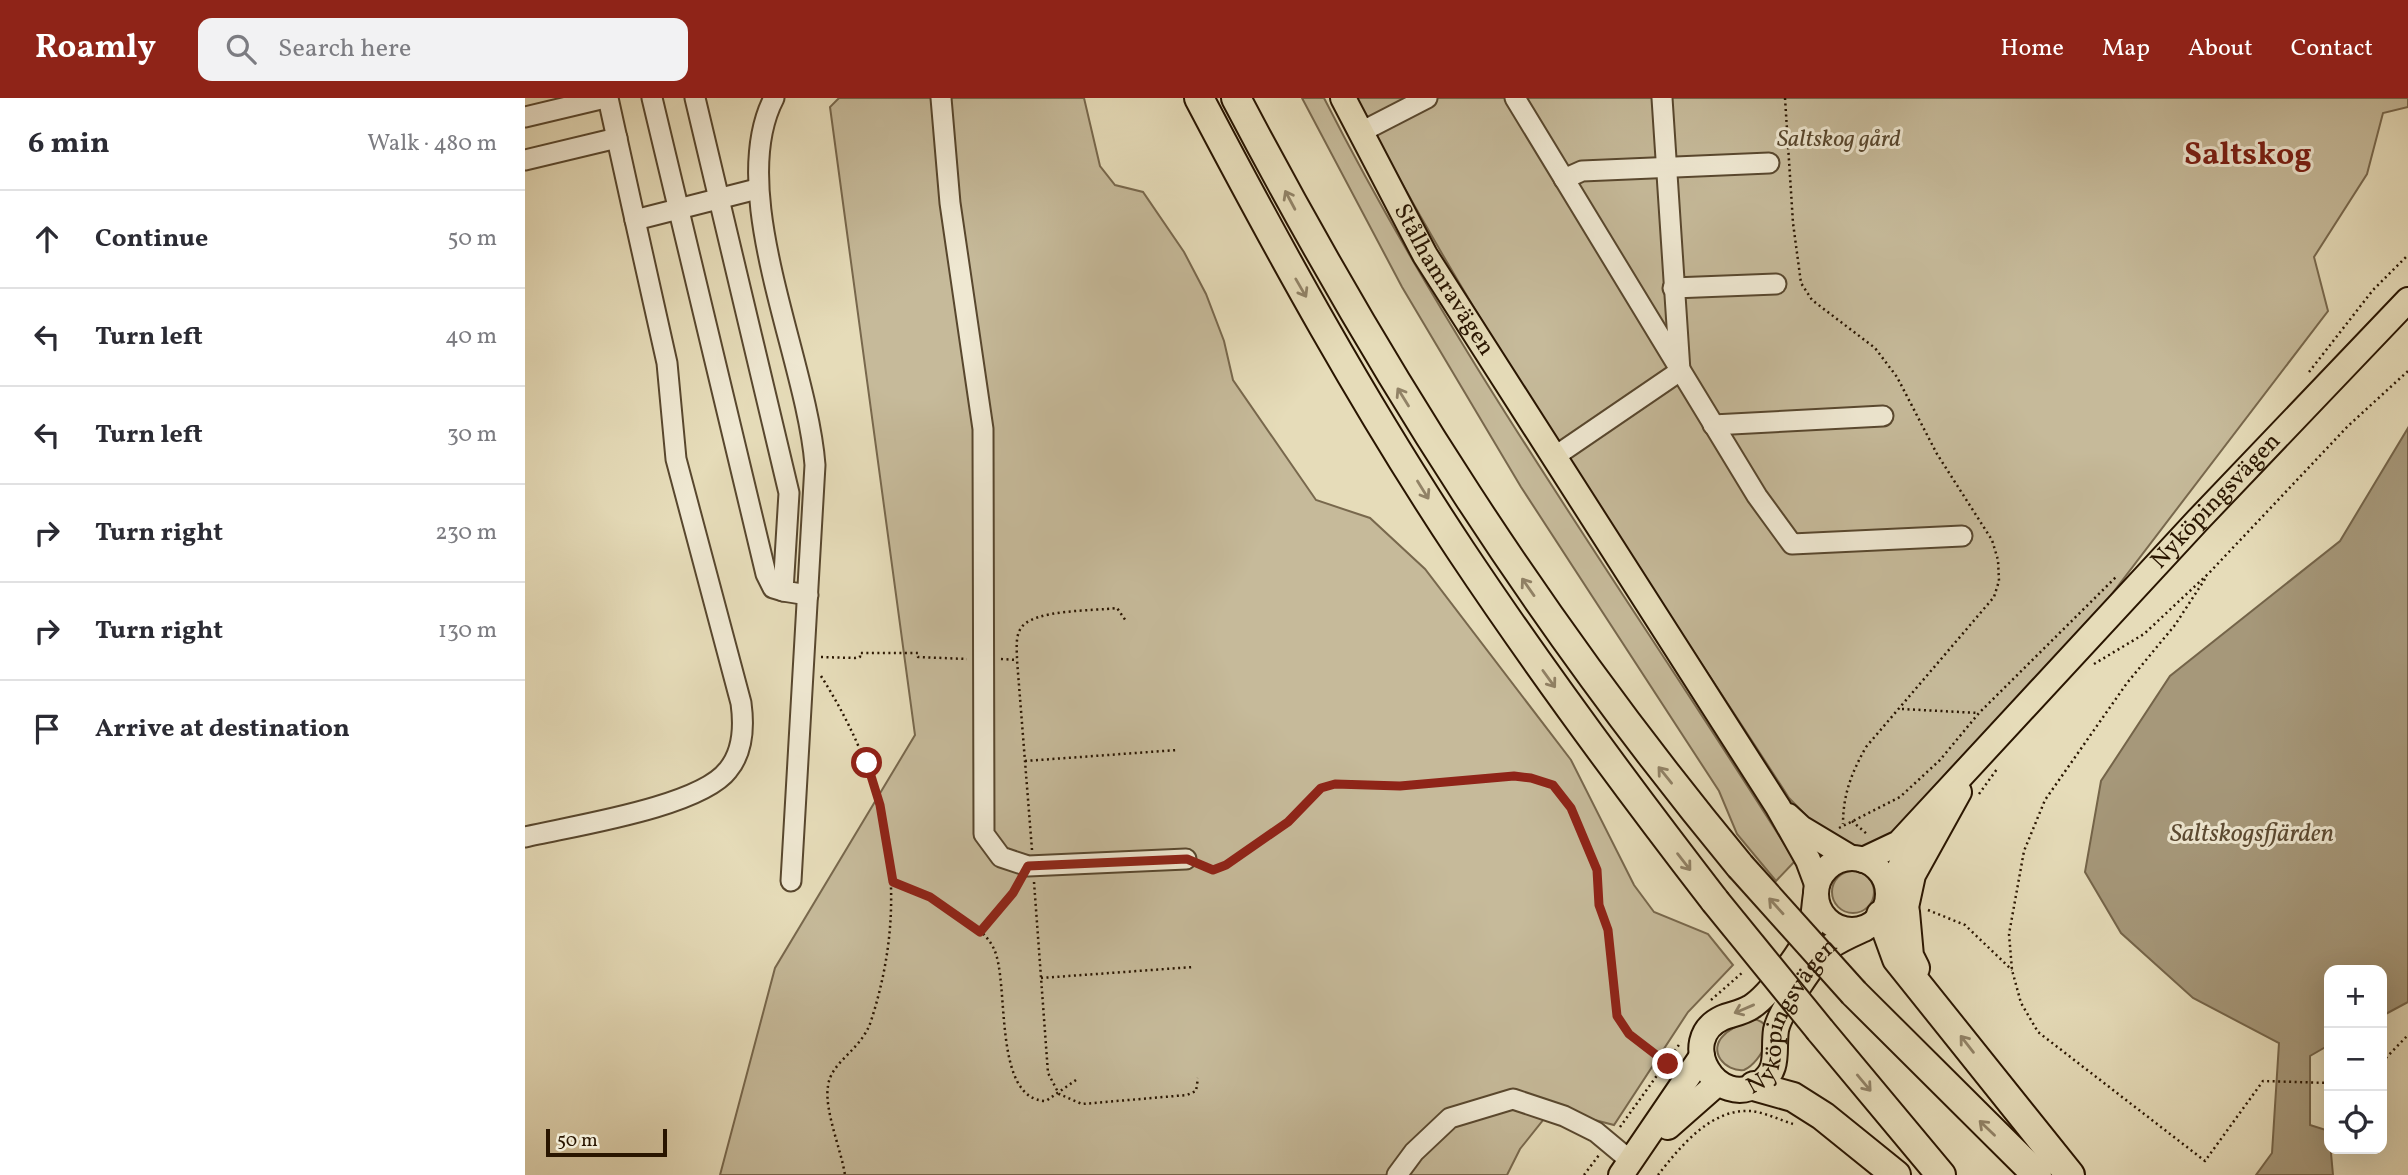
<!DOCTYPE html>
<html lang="en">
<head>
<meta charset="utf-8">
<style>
  body { margin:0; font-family:Vollkorn,serif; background:#f2f2f3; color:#2b2b33 }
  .controls { position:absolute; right:21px; bottom:21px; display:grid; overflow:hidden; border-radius:14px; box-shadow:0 7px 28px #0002 }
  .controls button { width:63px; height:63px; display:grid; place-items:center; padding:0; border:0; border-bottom:2px solid #e1e1e2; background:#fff; color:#2b2b33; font:35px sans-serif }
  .scale { position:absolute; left:21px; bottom:18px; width:121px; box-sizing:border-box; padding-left:7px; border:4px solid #291500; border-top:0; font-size:19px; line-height:24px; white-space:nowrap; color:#291500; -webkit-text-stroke:5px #efe8d2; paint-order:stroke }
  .stop { position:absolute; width:21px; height:21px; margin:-16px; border:5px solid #8f2418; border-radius:50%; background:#fff }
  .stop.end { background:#8f2418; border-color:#fff; box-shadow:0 2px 7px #0008 }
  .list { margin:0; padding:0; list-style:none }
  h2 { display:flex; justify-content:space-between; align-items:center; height:91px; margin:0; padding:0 28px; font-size:30px }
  h2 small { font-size:23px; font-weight:400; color:#7c7c81 }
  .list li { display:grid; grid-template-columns:46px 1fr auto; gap:21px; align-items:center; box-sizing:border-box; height:98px; padding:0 28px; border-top:2px solid #e1e1e2 }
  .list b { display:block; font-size:26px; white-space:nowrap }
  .list em { font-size:23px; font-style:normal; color:#7c7c81 }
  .icon { flex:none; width:38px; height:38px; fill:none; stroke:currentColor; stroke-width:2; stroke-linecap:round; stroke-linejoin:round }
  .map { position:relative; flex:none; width:1883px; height:1077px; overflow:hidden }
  header { display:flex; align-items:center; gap:42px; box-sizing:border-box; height:98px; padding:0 35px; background:#8f2418; color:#fff }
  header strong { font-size:33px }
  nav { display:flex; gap:38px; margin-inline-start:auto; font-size:24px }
  .search { width:490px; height:63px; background:#f2f2f3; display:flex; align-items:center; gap:18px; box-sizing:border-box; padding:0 24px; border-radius:14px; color:#7c7c81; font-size:26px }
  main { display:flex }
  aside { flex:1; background:#fff }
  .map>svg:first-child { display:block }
  .green { fill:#c6ba9a; stroke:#78684d; stroke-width:2 }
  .water { fill:#a6987a; stroke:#746449; stroke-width:2 }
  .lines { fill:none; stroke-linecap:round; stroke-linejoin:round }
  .minor-casing { stroke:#58472e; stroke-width:23 }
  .major-casing { stroke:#291500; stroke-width:28 }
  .highway-casing { stroke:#291500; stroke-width:32 }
  .path { stroke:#291500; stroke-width:2.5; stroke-dasharray:2 3.5; stroke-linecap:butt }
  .minor { stroke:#efe8d2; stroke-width:19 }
  .major { stroke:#e6dcb9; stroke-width:24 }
  .highway { stroke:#e6dcb9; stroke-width:28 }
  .highway-bridge-casing { stroke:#291500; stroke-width:32; stroke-linecap:butt }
  .highway-bridge { stroke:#e6dcb9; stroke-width:28 }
  .oneway { stroke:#918266 }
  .route { stroke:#8f2418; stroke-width:9 }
  .labels { text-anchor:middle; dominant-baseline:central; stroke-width:6; stroke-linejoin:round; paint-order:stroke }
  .park-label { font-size:24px; font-style:italic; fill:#58472e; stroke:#efe8d2 }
  .street-label { font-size:24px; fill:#291500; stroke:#efe8d2 }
  .water-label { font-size:26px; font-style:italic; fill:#5b4931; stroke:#efe8d2 }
  .district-label { font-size:32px; font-weight:bold; fill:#7a1f14; stroke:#efe8d2 }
</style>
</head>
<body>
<header>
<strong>Roamly</strong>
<div class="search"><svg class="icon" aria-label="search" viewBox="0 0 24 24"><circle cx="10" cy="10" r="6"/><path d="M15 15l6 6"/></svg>Search here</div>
<nav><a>Home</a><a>Map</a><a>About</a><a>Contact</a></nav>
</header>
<main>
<aside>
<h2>6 min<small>Walk · 480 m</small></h2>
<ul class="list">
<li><svg class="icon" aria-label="ahead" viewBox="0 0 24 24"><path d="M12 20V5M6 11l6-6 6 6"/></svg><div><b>Continue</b></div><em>50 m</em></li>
<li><svg class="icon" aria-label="left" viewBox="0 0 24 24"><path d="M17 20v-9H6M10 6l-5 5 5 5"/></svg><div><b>Turn left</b></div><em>40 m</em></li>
<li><svg class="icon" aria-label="left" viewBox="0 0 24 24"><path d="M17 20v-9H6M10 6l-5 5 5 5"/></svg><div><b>Turn left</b></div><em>30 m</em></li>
<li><svg class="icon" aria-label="right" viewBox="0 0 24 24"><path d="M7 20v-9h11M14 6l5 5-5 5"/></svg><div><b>Turn right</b></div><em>230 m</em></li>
<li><svg class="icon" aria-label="right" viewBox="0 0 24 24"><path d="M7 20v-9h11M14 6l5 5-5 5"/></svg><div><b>Turn right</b></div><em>130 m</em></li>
<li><svg class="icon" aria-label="arrive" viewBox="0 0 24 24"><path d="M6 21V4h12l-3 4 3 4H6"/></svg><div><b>Arrive at destination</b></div></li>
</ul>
</aside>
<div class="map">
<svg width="1883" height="1077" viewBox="0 0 1883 1077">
  <rect width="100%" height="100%" fill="#e6dcb9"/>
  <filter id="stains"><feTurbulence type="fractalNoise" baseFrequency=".00286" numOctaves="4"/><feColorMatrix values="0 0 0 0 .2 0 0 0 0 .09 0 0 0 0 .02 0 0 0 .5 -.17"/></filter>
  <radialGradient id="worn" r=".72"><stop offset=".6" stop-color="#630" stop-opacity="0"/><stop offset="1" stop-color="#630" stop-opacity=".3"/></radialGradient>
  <!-- green -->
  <g class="green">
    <path d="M314,0H559L575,68L590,87L618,94L659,154L681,196L699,243L708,282L791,402L845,420L900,471L1046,662L1109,787L1129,814L1183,836L1208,867L1163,914L1089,1027L1027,1011L995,1051L982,1077H195L250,870L390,637L305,9Z"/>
    <path d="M777,0H799C934,266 1112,510 1270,763L1251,783L1212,736L1194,693L996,389L877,189Z"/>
    <path d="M831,0H1883V9L1858,15L1842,76L1789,159L1803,213L1551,543L1425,671L1369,740L1343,750L1324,747L1299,736L1264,700C1116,470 957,243 831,0Z"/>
    <circle cx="1328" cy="794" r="21"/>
    <path d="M1228,921C1257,925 1236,965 1219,972C1200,974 1182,953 1199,937C1206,929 1219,925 1228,921Z"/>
  </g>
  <!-- water -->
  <path class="water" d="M1883,330V904L1857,918V872H1804V947L1785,958V1027L1804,1033L1808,1077H1731L1747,1055L1754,945L1668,900L1596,835L1560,774L1576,683L1645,578L1815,443Z"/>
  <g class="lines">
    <!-- minor casing -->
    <g class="minor-casing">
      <g id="minor">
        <path d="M83,0L110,122"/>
        <path d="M127,0L241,476L248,490L258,493"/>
        <path d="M170,0L264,395L258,493L283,497"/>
        <path d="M249,0C200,94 282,261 290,367L266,783"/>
        <path d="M416,0L425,105L458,331L459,736L476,759L503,768L661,761"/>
        <path d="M990,0L1232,398L1267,446L1437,438"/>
        <path d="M0,19L80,0"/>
        <path d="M836,34L902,0"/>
        <path d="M0,62L92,40"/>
        <path d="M1039,81L1057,73L1244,65"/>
        <path d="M1148,190L1251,186"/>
        <path d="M1188,327L1358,318"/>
        <path d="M1029,359L1155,273L1137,0"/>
        <path d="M0,739C47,728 175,709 203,672C218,654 219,627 216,605L151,361L142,265L110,122L232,91"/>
        <path d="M872,1077L889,1054L925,1020L988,1001L1039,1018L1071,1034L1107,1064"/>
      </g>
    </g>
    <!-- major casing -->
    <g class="major-casing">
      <g id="major">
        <path id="s1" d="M818,0L900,157L1253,709L1283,762L1292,786"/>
        <path d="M1263,718L1276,730L1326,760"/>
        <circle cx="1327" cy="796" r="36"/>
        <path id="s2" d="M1338,762L1374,745L1673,422L1883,202"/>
        <path id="s3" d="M1291,796C1289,808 1289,822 1285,833C1278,852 1243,899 1226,909C1217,915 1206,916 1197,920C1150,942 1192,1014 1235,985C1255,972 1248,953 1251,932C1254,915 1292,858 1306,848C1316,841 1328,836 1339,831"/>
        <path d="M1364,797L1376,767L1401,735"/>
        <path d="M1380,814L1388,777L1434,694"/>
        <path d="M1143,1029L1193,985"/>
        <path d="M1096,1077L1177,958"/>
      </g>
    </g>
    <!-- highway casing -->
    <g class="highway-casing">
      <g id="highway">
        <path d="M674,0C755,154 839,307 936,453C1016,573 1102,689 1190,803"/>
        <path d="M711,0C857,278 1015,526 1215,768"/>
        <path d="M1380,814L1384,858L1390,870"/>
        <path d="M1356,817L1372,861L1545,1077"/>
        <path d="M1329,895L1512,1077"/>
        <path d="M1295,932L1416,1077"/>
        <path d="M1229,988L1268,999L1298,1018L1371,1077"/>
      </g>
    </g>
    <!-- path -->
    <g class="path">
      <path d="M1260,0L1268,125L1276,185L1287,202L1350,250L1372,279L1412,356L1467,442L1473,462L1474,483L1469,499L1341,649C1327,674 1318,696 1318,726"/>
      <path d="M1784,274L1848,192L1883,157"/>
      <path d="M1680,481L1650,527L1602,585L1520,702L1499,753L1484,836L1487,872L1496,905L1513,934L1680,1063L1738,983L1804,985"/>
      <path d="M296,559L330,560L335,559V555H393V559L442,561"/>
      <path d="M476,561L492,562"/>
      <path d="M1569,566L1619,536L1684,475L1823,328L1883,273"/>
      <path d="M296,578C365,687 386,799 346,923C336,953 306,963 303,988C299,1012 316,1051 320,1077"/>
      <path d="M1377,611L1454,615"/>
      <path d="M500,663L652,652"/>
      <path d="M1454,696L1472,671"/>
      <path d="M1327,723L1343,737"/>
      <path d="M1314,730L1375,699L1415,662L1454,615L1592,478"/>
      <path d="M507,752L492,562C492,551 490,539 496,530C508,511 570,513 592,510L601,523"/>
      <path d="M678,769L688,772L701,767L763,724L796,690L810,686L875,688L989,678L1006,679L1028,687L1046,710L1061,739L1072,772L1074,807L1083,832L1092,918L1104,936L1143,965"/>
      <path d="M368,784C398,794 455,821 469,851C485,885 467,1002 521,1003L551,982"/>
      <path d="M509,784L523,975L534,996L557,1006L662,997L671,993L673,980"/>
      <path d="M1403,812L1440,827L1487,872"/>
      <path d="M455,834L495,784"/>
      <path d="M516,880L668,869"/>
      <path d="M1186,902L1218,874"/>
      <path d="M1857,964L1883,937"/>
      <path d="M1095,1029L1156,944"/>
      <path d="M1059,1077L1074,1057"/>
      <path d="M1133,1077C1155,1049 1185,1011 1225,1013C1239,1014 1255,1022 1268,1026"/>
    </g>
    <!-- minor -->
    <use href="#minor" class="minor"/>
    <!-- major -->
    <use href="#major" class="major"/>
    <!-- highway -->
    <use href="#highway" class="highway"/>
    <!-- highway-bridge casing -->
    <g class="highway-bridge-casing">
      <g id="highway-bridge">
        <path d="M1215,768L1329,895"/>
        <path d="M1190,803L1295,932"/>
      </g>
    </g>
    <!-- highway-bridge -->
    <use href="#highway-bridge" class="highway-bridge"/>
  </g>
  <!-- one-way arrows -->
  <defs><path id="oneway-shaft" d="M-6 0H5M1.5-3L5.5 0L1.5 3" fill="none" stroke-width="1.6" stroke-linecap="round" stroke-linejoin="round" transform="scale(1.75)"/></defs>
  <g class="oneway">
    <use href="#oneway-shaft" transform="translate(765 102) rotate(-118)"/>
    <use href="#oneway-shaft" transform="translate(776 190) rotate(60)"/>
    <use href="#oneway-shaft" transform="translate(878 299) rotate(-122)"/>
    <use href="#oneway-shaft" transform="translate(898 392) rotate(58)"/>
    <use href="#oneway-shaft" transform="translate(1003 489) rotate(-125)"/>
    <use href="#oneway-shaft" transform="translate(1024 581) rotate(54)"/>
    <use href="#oneway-shaft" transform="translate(1140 677) rotate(-129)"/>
    <use href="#oneway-shaft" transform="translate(1159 764) rotate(52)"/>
    <use href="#oneway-shaft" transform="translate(1251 808) rotate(-132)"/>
    <use href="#oneway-shaft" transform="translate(1219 911) rotate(157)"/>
    <use href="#oneway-shaft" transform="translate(1442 946) rotate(-128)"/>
    <use href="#oneway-shaft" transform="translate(1339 985) rotate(50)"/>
    <use href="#oneway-shaft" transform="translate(1462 1030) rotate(-136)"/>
  </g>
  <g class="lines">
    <!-- route -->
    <path class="route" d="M342,665L355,707L368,784L405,799L455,834L488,795L503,768L662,761L688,772L701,767L763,724L796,690L810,686L875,688L989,678L1006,680L1028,687L1046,710L1072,772L1074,807L1083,832L1092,918L1104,936L1143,966"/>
  </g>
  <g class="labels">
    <!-- park labels -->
    <g class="park-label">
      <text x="1314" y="42">Saltskog gård</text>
    </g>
    <!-- street labels -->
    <g class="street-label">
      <text stroke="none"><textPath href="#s1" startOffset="208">Stålhamravägen</textPath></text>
      <text stroke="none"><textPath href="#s2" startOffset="506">Nyköpingsvägen</textPath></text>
      <text stroke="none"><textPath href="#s3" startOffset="364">Nyköpingsvägen</textPath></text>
    </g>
    <!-- water labels -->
    <g class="water-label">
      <text x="1727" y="736">Saltskogsfjärden</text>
    </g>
    <!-- district labels -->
    <g class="district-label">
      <text x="1723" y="58">Saltskog</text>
    </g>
  </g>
  <rect width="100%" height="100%" filter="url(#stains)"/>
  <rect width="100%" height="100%" fill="url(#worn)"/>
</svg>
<div class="controls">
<button>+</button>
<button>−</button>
<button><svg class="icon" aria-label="locate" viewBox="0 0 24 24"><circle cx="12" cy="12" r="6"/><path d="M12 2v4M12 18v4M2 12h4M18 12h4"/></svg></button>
</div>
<div class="scale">50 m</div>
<div class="stop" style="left:342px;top:665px"></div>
<div class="stop end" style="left:1143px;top:966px"></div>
</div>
</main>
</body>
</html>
